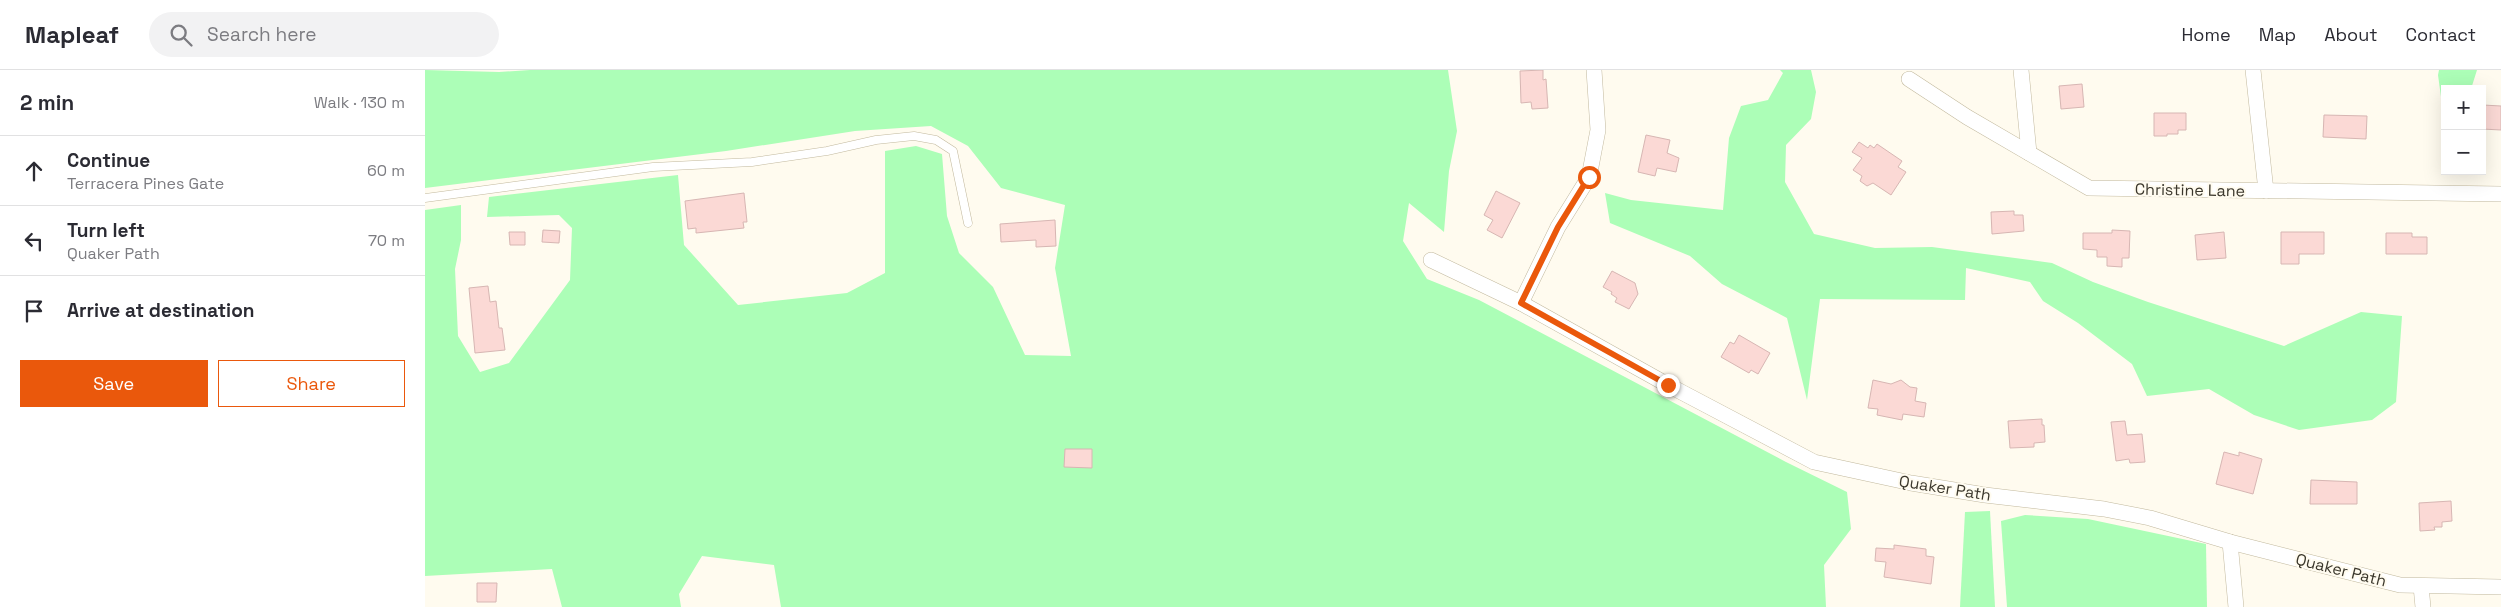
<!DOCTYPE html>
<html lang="en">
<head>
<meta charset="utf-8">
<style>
  body { margin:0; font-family:"Space Grotesk",sans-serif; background:#f2f2f3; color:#2b2b33 }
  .controls { position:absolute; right:15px; top:15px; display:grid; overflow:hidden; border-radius:0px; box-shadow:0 5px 20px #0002 }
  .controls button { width:45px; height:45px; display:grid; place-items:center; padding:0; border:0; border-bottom:1px solid #e1e1e2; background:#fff; color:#2b2b33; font:25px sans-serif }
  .stop { position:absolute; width:15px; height:15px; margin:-11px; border:4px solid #ea580c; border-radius:50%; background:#fff }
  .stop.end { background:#ea580c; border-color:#fff; box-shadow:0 1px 5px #0008 }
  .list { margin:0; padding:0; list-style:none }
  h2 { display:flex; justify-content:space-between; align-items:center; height:65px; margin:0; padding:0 20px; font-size:21px }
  h2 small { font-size:16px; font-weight:400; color:#7c7c81 }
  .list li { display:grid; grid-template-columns:32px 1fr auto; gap:15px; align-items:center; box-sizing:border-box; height:70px; padding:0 20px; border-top:1px solid #e1e1e2 }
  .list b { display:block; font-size:19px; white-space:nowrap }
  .list p { margin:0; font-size:16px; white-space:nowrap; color:#7c7c81 }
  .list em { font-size:16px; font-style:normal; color:#7c7c81 }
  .actions { display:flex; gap:10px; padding:15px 20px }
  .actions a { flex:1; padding:11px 0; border:1px solid #ea580c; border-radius:0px; text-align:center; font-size:18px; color:#ea580c }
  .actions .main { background:#ea580c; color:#fff }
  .icon { flex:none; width:28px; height:28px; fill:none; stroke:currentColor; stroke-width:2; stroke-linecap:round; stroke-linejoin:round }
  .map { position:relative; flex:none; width:2076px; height:537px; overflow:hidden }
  header { display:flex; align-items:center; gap:30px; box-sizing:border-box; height:70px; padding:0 25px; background:#fff; border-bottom:1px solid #e1e1e2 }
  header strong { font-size:24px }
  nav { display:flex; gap:28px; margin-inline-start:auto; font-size:18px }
  .search { width:350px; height:45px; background:#f2f2f3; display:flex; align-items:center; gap:12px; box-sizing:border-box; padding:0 18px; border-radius:28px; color:#7c7c81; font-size:19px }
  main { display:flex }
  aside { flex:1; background:#fff }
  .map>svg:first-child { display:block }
  .green { fill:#acfeb7 }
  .building { fill:#fbd9d5; stroke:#d7b6b3 }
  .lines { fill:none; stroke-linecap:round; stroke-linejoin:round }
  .service-casing { stroke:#c2b99e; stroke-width:9 }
  .minor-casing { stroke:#c2b99e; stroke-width:16 }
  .service { stroke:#fff; stroke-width:8 }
  .minor { stroke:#fff; stroke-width:15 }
  .route { stroke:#ea580c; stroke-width:6 }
  .labels { text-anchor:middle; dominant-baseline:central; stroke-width:4; stroke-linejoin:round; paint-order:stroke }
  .street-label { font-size:16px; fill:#3b372c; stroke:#fffbef }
</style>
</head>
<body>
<header>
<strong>Mapleaf</strong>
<div class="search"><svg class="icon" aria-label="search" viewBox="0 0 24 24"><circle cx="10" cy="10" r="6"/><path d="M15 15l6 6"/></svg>Search here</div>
<nav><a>Home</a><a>Map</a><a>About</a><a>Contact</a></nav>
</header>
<main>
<aside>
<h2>2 min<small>Walk · 130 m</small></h2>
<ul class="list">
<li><svg class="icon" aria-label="ahead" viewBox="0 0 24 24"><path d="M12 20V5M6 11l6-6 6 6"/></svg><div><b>Continue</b><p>Terracera Pines Gate</p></div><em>60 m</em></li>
<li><svg class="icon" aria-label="left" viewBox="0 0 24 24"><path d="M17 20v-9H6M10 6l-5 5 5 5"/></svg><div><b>Turn left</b><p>Quaker Path</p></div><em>70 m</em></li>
<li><svg class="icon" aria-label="arrive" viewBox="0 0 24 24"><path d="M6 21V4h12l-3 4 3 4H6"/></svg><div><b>Arrive at destination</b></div></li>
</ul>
<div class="actions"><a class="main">Save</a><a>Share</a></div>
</aside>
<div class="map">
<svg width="2076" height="537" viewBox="0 0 2076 537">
  <rect width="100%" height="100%" fill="#fffbef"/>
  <!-- green -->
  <g class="green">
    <path d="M0,0L74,2L105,0H1023L1032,61L1024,101L1019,162L984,133L978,171L1002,209L1054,230L1361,392L1422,422L1426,459L1399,495L1401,537H356L349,495L277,486L254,524L256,537H137L127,499L0,506V140L36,135V170L30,199L33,266L55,302L84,293L145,210L147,158L134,145L62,147L64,127L253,105L259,175L313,235L422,223L460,203V81L491,76L517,84L522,146L534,183L568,217L600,285L646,286L630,198L640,135L576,118L543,76L506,56L430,61L301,81L0,118Z"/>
    <path d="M1355,0H1386L1391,22L1386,49L1361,75L1360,112L1389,164L1450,178L1507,177L1627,193L1668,212L1723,232L1859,276L1936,242L1977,246L1971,332L1947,350L1874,360L1829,345L1784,319L1722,326L1707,294L1653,253L1618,231L1605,212L1541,198L1540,230L1395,229L1382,330L1362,248L1297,214L1265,186L1185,153L1180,123L1206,130L1298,140L1304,68L1316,36L1343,30L1358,3Z"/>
    <path d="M2014,0H2052L2046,19H2020V56L2013,5Z"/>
    <path d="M1565,441L1570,537H1535L1540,442Z"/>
    <path d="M1600,445L1663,449L1781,474L1782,537H1582L1576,451Z"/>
  </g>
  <!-- building -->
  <g class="building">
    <path d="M1118,0V10L1121,9L1123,38L1107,39L1106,32L1096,33L1095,1Z"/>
    <path d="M1657,14L1659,37L1636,39L1634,16Z"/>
    <path d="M2058,35L2076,36V60L2057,59Z"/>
    <path d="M1729,43H1761V60H1753V64H1742V66H1729Z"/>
    <path d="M1899,45L1942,46L1941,69L1898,67Z"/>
    <path d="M1221,65L1245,70L1242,83L1254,88L1251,102L1232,98L1230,106L1213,102Z"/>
    <path d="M1434,72L1443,78L1445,75L1449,78L1452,74L1477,91L1473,97L1481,102L1466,125L1448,113L1442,116L1435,111L1437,106L1428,100L1437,88L1427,82Z"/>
    <path d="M1071,121L1095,133L1077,168L1062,160L1068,150L1059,145Z"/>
    <path d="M319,123L322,152H318L319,158L271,163V158L263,159L260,131Z"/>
    <path d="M1589,141V145H1598L1599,161L1567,164L1566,142Z"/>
    <path d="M630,150L631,176L611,177V170L576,172L575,154Z"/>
    <path d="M118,160L135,161L134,173L117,172Z"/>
    <path d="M1687,160L1705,161L1704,188H1697V197L1682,196V187H1672V180L1658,179V163H1687Z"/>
    <path d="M84,162H100V175H85Z"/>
    <path d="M1799,162L1801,188L1772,190L1770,165Z"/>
    <path d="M1856,162H1899V184H1874V194H1856Z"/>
    <path d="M1961,163H1987V167H2002V184H1961Z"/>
    <path d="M1187,201L1210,213L1213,224L1204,239L1190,232L1192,228L1186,224L1187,222L1178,217Z"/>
    <path d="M63,216L65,232L71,231L74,258H77L80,280L50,283L44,218Z"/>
    <path d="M1314,265L1345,283L1333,304L1326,300L1324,303L1296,287L1305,272L1309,274Z"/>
    <path d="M1448,310L1466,314L1476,310L1485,317L1492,318L1490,331L1501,333L1499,347L1478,344L1477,350L1452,345L1453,339L1443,338Z"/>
    <path d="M1617,349V355H1619L1620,372L1609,373V377L1585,378L1583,351Z"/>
    <path d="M1700,351L1702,365L1717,364L1720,392L1705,393L1704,389L1691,391L1686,352Z"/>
    <path d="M640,379H667V398L639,397Z"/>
    <path d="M1799,382L1814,386V382L1837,389L1828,424L1791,414Z"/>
    <path d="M1886,410L1932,412V434H1885Z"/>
    <path d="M2026,431L2027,451L2017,452V457H2009L2010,460L1995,461L1994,433Z"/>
    <path d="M1469,475L1501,479V486L1509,487L1506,514L1459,507L1461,492L1450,491L1451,478L1469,479Z"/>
    <path d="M52,513H72L71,532H52Z"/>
  </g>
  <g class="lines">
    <!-- service casing -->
    <g class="service-casing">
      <path id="service" d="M0,128L228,97L327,92L402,81L451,70L489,66L511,70L528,81L543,153"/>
    </g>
    <!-- minor casing -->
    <g class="minor-casing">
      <g id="minor">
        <path d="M1596,0L1604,83"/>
        <path d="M1828,0L1841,121"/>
        <path d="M1484,9L1542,47L1664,118L2076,124"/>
        <path d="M1006,190L1096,233L1243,315L1389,392L1486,413L1560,425L1679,439L1725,448L1805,472L1975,515L2076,517"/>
        <path d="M1096,233L1133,157L1164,107L1173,60L1169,0"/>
        <path d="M1805,472L1811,537"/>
        <path d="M1996,516L1998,537"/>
      </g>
    </g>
    <!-- service -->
    <use href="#service" class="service"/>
    <!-- minor -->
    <use href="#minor" class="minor"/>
  </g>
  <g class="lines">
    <!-- route -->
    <path class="route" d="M1164,107L1133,157L1096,233L1243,315"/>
  </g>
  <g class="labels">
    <!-- street labels -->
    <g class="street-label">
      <text transform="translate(1765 120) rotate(1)">Christine Lane</text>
      <text transform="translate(1520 418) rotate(9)">Quaker Path</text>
      <text transform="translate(1916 500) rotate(14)">Quaker Path</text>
    </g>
  </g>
</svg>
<div class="controls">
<button>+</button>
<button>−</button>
</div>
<div class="stop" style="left:1164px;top:107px"></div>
<div class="stop end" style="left:1243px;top:315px"></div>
</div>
</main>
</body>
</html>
